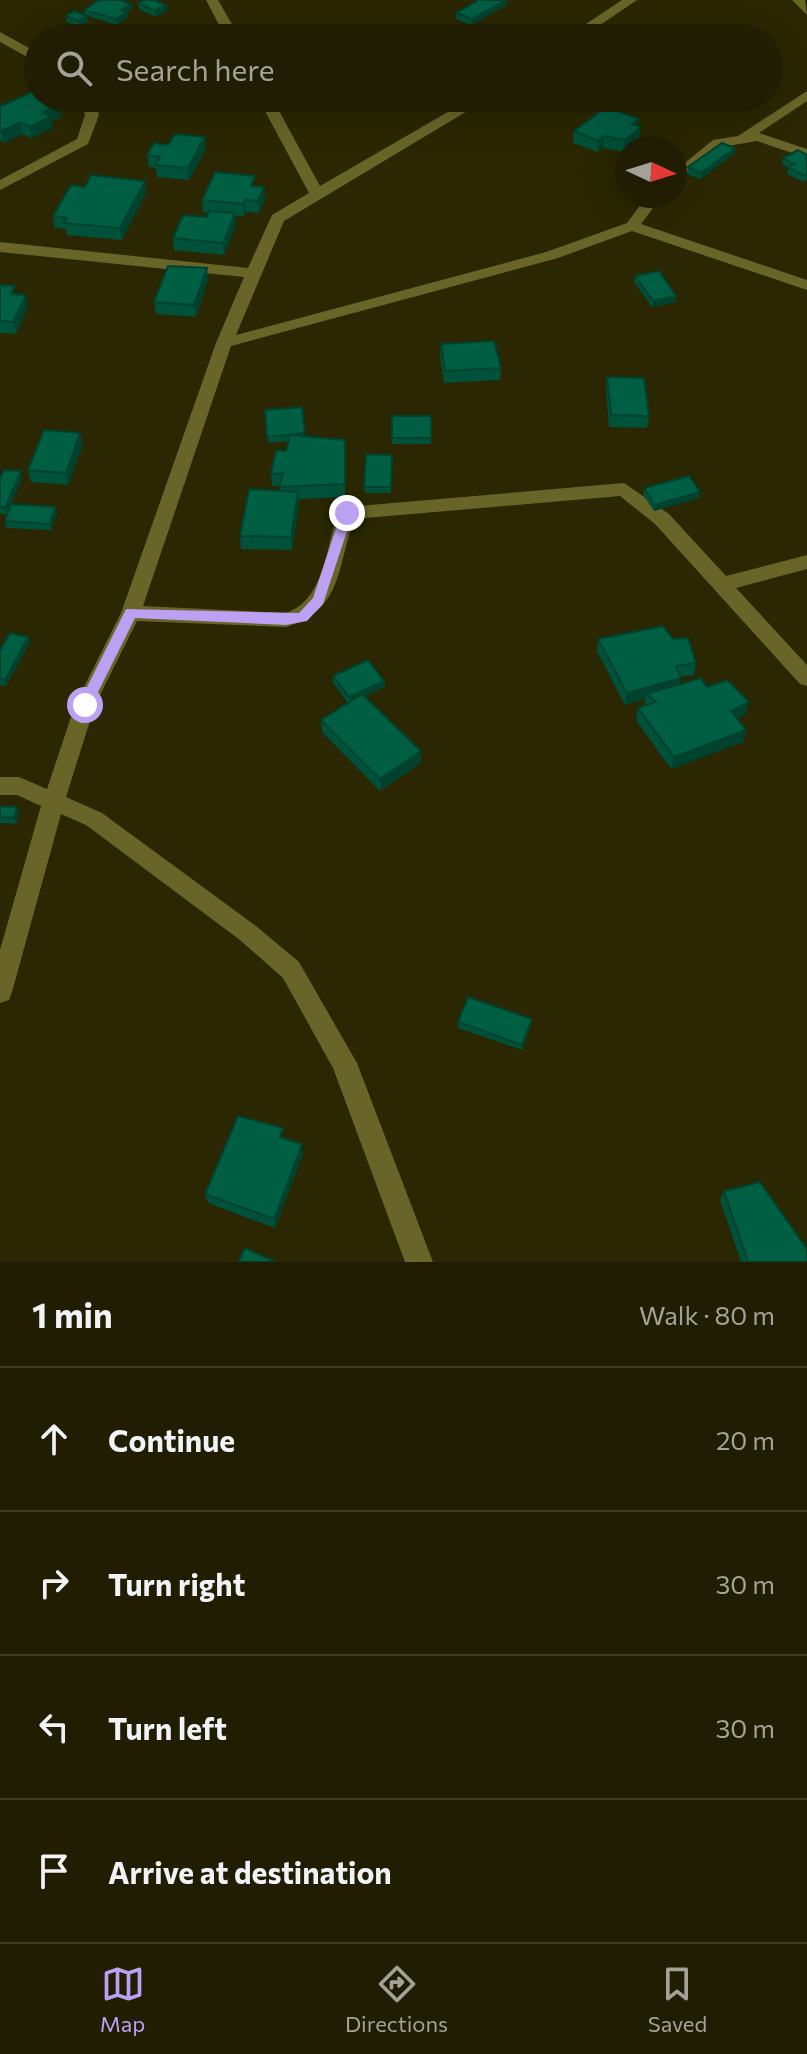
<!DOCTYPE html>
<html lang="en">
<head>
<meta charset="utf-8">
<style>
  body { margin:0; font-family:Commissioner,sans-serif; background:#28260c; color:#f1f3f6 }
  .compass { position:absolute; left:615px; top:136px; width:72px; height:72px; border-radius:50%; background:#201d02; box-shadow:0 8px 32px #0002; rotate:94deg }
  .stop { position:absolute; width:24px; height:24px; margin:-18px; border:6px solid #bca0f2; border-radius:50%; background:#fff }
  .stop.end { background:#bca0f2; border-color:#fff; box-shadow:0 2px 8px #0008 }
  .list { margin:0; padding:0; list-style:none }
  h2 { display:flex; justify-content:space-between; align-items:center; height:104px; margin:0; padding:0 32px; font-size:34px }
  h2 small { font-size:26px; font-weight:400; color:#a2a299 }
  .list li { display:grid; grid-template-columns:52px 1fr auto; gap:24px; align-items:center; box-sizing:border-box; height:144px; padding:0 32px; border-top:2px solid #3d3b24 }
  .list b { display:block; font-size:30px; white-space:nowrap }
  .list em { font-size:26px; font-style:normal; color:#a2a299 }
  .icon { flex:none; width:44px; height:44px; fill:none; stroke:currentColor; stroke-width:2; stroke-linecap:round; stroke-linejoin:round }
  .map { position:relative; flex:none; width:807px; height:1262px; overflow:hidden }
  .search { position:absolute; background:#201d02; box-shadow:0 8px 32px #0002; left:24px; right:24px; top:24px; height:88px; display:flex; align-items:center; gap:20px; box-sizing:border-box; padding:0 28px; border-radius:44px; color:#a2a299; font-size:30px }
  .sheet { height:680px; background:#201d02 }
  nav { display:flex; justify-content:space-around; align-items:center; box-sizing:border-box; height:112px; border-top:2px solid #3d3b24; background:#201d02; font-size:22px; color:#a2a299 }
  nav a { display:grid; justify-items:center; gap:4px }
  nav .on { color:#bca0f2 }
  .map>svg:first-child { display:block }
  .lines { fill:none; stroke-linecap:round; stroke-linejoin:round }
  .minor { fill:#696427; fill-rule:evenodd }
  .wall { fill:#005139 }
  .shaded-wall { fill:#00422e }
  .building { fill:#005e42; stroke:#00422e; stroke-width:2 }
  .route { fill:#bca0f2 }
</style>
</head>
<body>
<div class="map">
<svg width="807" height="1262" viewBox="0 0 807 1262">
  <rect width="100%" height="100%" fill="#2a2702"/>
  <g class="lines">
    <!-- minor -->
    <g class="minor">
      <path d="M206,0H218L240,38H226Z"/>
      <path d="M622,0H637L581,38H565Z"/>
      <path d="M792,0H805L807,15Z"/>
      <path d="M0,32L38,53V63L0,42Z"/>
      <path d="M807,91V101L759,133L807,149V158L757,141L722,147L675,182V171L713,140L738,136Z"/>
      <path d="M80,98H94L99,115L88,144L0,190V180L77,139L85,115Z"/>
      <path d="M258,98H272L320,186L472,98H489L284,221L236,335L546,252L627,223L647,196H662L641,224L807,280V290L632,231L558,258L231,346L143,606L286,613C325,600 326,546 338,513L347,507L624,483L669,514L726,576L807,555V569L736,588L807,665V686L800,684L655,524L620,496L354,519C337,567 343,610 286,627L137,621L95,705L66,797L102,813L256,926L299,962L357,1063L433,1262H405L333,1068L283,978L240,940L86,825L61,814L12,992L9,1000L0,1003V950L41,806L17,795H0V777H19L47,789L75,705L121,613L216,343L244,277L0,252V242L248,268L272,215L309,193Z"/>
    </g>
  </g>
  <!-- wall -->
  <g class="wall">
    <path d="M138,3L166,5L167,11L156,17L139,9Z"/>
    <path d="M131,4L132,9L127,12L128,17L117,25L85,15L84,10Z"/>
    <path d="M507,5L471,25L456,19V13Z"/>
    <path d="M66,16H87L88,22L79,27L67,22Z"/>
    <path d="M59,105L61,117L51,121L53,128L31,138L23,134L4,143L0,140V106Z"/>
    <path d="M638,126L639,139L623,152L603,148L597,152L573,143L574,131Z"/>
    <path d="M735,148L734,154L700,179L687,174L688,167Z"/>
    <path d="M206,149L189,180L157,177L156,168L149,167L147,155Z"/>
    <path d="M807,155V180L803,182L787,174L788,168L782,164L783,158Z"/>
    <path d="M256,186L265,199L259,213L246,212L244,216H235L236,225L224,255L174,250L173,238L207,217L208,213L203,212L202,200Z"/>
    <path d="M146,193L122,240L67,235L66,229L55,228L53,216Z"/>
    <path d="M635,276L676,296L675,302L652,307L634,282Z"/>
    <path d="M208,280L196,317L156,314L154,302Z"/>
    <path d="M0,285L17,294L28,307L16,334L0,333Z"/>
    <path d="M441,344L501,368L500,380L444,383L440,357Z"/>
    <path d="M607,377L649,416L647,428L609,427L606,390Z"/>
    <path d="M302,407L305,437L345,440V497L299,499V504L292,550L241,549L240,536L279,491L280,486H272L271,474L286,451L289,441L268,443L265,410Z"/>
    <rect x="392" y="416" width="39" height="28"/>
    <path d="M80,433L83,445L68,485L31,482L28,470Z"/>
    <path d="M392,455L391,493H365L364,487Z"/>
    <path d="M0,478H22L11,504L55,507L57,513L51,530L7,528L5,521L10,506L7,514H0Z"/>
    <path d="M644,488L699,498L654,511L643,495Z"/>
    <path d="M28,637L30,643L6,686L0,685V650Z"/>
    <path d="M598,639H673L696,663L694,675L680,677V684L707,687L746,714L737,719L746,730L743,742L671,769L636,720L638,708L644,706L645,699L625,705L597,651Z"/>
    <path d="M333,676L384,681L385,687L364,696L421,751V763L380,791L322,732L321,720L348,703L333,683Z"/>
    <path d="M0,806L17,807L19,813L16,824L0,823Z"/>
    <path d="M458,1022L531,1024L522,1050L458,1028Z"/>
    <path d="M284,1138L303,1154L275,1228L208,1203L205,1194Z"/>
    <path d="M724,1191L807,1262H741L720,1200Z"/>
  </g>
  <!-- shaded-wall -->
  <g class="shaded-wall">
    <path d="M506,0H507V5L471,25L472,19Z"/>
    <path d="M131,4L132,9L127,12L128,17L117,25L116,19L121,10Z"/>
    <path d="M166,5L167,11L156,17L155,11Z"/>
    <path d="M87,16L88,22L79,27L78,21Z"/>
    <path d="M59,105L61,117L51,121L53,128L31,138L29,127L43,112Z"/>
    <path d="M639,119L637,130L641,127L639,139L623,152L625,140L632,124Z"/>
    <path d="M21,122L23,134L4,143L1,131Z"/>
    <path d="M604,136L603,148L597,152L598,141Z"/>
    <path d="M205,137L206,149L189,180L188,168Z"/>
    <path d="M735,148L734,154L700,179L701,173Z"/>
    <path d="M145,181L146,193L122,240L120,228Z"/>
    <path d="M264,187L265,199L259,213L258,201Z"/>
    <path d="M245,200L246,212L244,216L243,204Z"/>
    <path d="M235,213L236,225L224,255L223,243Z"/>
    <path d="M207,268L208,280L196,317L194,305Z"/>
    <path d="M26,295L28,307L16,334L13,322Z"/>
    <path d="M676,296L675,302L652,307L653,301Z"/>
    <path d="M80,433L83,445L68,485L66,473Z"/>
    <path d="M21,471L22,478L7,514L5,508Z"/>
    <path d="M298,492L299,504L292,550L291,537Z"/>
    <path d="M700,492L699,498L654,511L655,505Z"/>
    <path d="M55,507L57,513L51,530L50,524Z"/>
    <path d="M28,637L30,643L6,686L5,680Z"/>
    <path d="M681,678L678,690L646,694L645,699L625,705L627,693Z"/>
    <path d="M384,681L385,687L349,703V697Z"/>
    <path d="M749,702L746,714L728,723L731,711Z"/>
    <path d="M746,730L743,742L671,769L674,757Z"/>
    <path d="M421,751V763L380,791V779Z"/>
    <path d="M17,807L19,813L16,824L14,818Z"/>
    <path d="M302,1144L303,1154L275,1228L274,1219Z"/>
  </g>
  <!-- building -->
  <g class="building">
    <path d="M99,0H119L131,4L121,10L127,12L116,19L84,10Z"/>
    <path d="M145,0H154L166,5L155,11L138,3Z"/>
    <path d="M479,0H506L472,19L456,13Z"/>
    <path d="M74,11L87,16L78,21L66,16Z"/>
    <path d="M35,91L38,93V98H47L59,105L43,112L51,117L29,127L21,122L1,131L0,130V106Z"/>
    <path d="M606,107L639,119L632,124L641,127L625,140L604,136L598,141L574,131Z"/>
    <path d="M175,134L205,137L188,168L155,165L160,157L147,155L154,143L168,145Z"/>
    <path d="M722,143L735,148L701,173L688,167Z"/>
    <path d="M798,150L807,155V175L805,176L788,167L794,164L783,158Z"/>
    <path d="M215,172L255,176L251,186L264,187L258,201L245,200L243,204L202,200Z"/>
    <path d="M91,175L145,181L120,228L64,223L67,218L53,216L71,185L85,187Z"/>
    <path d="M209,211L235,213L223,243L173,238L183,215L207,217Z"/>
    <path d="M168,266L207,268L194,305L154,302Z"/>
    <path d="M659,271L676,296L653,301L635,276Z"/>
    <path d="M0,285L15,286L11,294L26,295L13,322L0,321Z"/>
    <path d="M494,341L501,368L445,371L441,344Z"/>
    <path d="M607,377L644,378L649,416L611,415Z"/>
    <path d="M302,407L305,433L267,437L265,410Z"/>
    <rect x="392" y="416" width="39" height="22"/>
    <path d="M44,430L80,433L66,473L28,470Z"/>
    <path d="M290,435L345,440V484L279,487L283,473L271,474L276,450L286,451Z"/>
    <path d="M366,454L392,455L391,487H364Z"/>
    <path d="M4,470L21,471L5,508L0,507V478Z"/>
    <path d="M689,476L700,492L655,505L644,488Z"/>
    <path d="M249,489L298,492L291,537L240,536Z"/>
    <path d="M11,504L55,507L50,524L5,521Z"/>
    <path d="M663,626L673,639L688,638L696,663L676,666L681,678L627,693L598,639Z"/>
    <path d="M10,633L28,637L5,680L0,679V650Z"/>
    <path d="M368,660L384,681L349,697L333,676Z"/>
    <path d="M701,678L707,687L727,680L749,702L731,711L746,730L674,757L638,708L656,702L646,694Z"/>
    <path d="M362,694L421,751L380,779L321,720Z"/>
    <path d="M0,806L17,807L14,818L0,817Z"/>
    <path d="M468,997L532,1019L522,1045L458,1022Z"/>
    <path d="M238,1116L283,1128L280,1137L302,1144L274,1219L205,1194Z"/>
    <path d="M760,1182L807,1249V1262H748L724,1191Z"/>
    <path d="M245,1248L276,1262H238Z"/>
  </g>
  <!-- route -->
  <path class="route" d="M347,509L353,513L323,604L307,621L286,625L135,618L90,708H80L78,705L126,609L299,613L313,598L341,513Z"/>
</svg>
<svg class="compass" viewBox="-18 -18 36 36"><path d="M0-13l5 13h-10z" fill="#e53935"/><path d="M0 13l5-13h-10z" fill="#a2a299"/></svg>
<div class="stop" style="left:85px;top:705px"></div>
<div class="stop end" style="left:347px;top:513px"></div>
<div class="search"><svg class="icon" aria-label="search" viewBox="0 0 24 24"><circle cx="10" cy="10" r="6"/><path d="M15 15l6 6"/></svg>Search here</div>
</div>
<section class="sheet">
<h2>1 min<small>Walk · 80 m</small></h2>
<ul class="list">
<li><svg class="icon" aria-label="ahead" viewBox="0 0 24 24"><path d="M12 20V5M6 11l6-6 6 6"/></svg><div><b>Continue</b></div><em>20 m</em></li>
<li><svg class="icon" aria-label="right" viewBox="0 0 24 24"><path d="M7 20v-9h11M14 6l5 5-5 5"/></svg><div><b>Turn right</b></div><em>30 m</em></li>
<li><svg class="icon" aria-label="left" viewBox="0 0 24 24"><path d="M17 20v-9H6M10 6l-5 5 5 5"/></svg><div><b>Turn left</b></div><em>30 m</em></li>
<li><svg class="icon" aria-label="arrive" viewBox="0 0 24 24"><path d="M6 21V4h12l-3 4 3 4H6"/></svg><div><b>Arrive at destination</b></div></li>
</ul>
</section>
<nav>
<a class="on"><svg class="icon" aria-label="map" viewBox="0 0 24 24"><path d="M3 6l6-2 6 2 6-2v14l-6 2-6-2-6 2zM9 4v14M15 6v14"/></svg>Map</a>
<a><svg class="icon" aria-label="directions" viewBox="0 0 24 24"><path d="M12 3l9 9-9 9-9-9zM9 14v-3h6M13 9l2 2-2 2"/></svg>Directions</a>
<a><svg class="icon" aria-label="saved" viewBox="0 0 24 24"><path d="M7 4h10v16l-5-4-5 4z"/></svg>Saved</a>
</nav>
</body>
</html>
